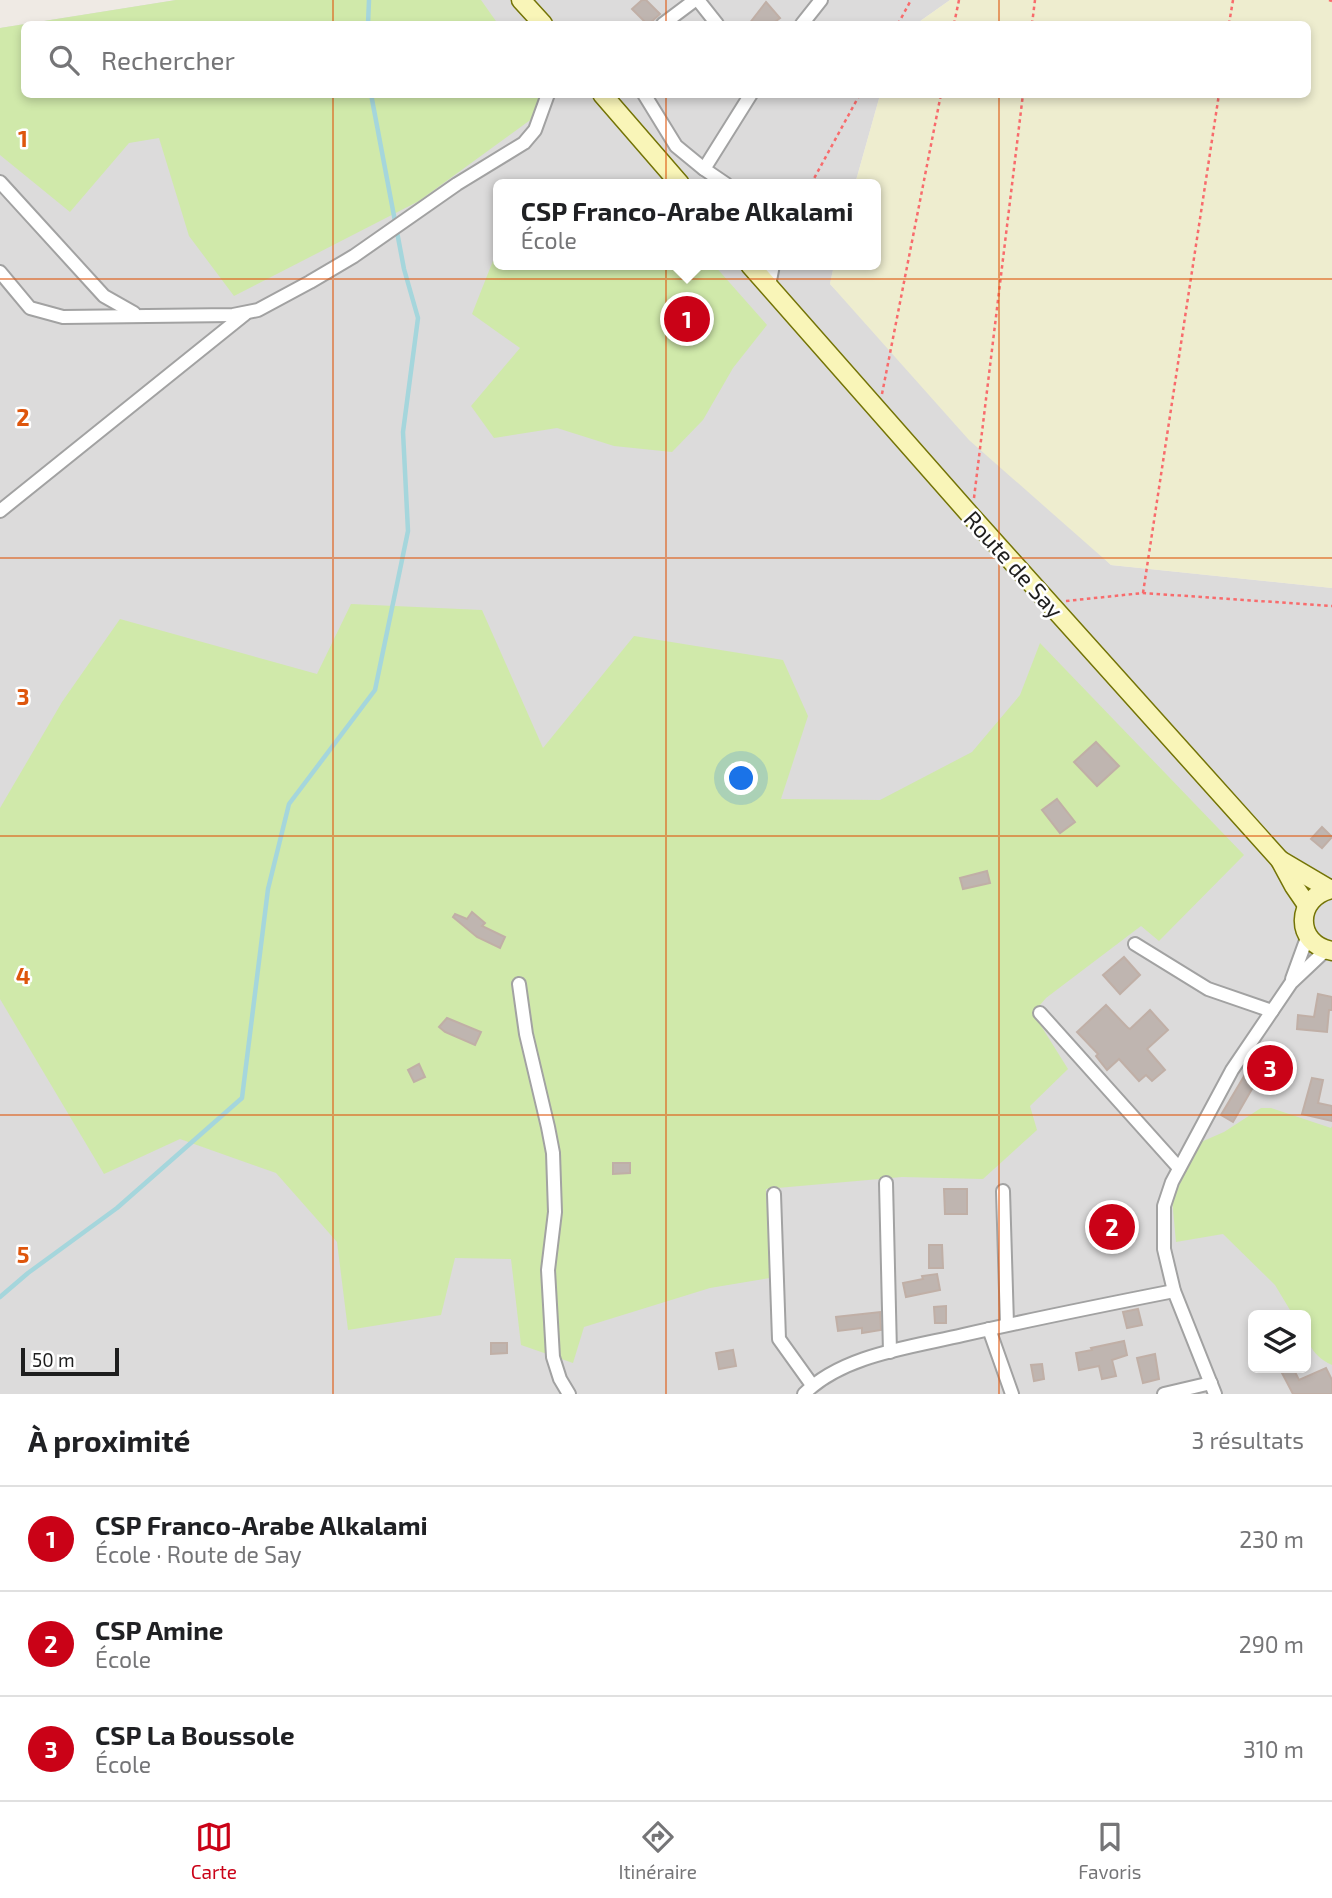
<!DOCTYPE html>
<html lang="fr">
<head>
<meta charset="utf-8">
<style>
  body { margin:0; font-family:"Exo 2",sans-serif; background:#f2f2f2; color:#202124 }
  .controls { position:absolute; right:21px; bottom:21px; display:grid; overflow:hidden; border-radius:10px; box-shadow:0 4px 10px #0003 }
  .controls button { width:63px; height:63px; display:grid; place-items:center; padding:0; border:0; border-bottom:2px solid #e0e0e0; background:#fff; color:#202124; font:35px sans-serif }
  .scale { position:absolute; left:21px; bottom:18px; width:98px; box-sizing:border-box; padding-left:7px; border:4px solid #1e1e1e; border-top:0; font-size:19px; line-height:24px; white-space:nowrap; color:#1e1e1e; -webkit-text-stroke:5px #fff; paint-order:stroke }
  .you { position:absolute; left:742px; top:779px; width:24px; height:24px; margin:-18px; border:5px solid #fff; border-radius:50%; background:#1a73e8; box-shadow:0 0 0 10px #1a73e833 }
  .badge { display:grid; place-items:center; width:46px; height:46px; border-radius:50%; background:#ca0217; color:#fff; font-size:23px; font-weight:700 }
  .pin { position:absolute; translate:-50% -50%; border:4px solid #fff; box-shadow:0 2px 7px #0006 }
  .popup { position:absolute; left:493px; top:179px; width:388px; height:91px; box-sizing:border-box; display:grid; place-content:center; border-radius:10px; background:#fff; filter:drop-shadow(0 2px 5px #0005); font-size:23px; white-space:nowrap; color:#757577 }
  .popup b { font-size:26px; color:#202124 }
  .popup::after { content:''; position:absolute; left:50%; top:100%; margin-left:-14px; border:14px solid transparent; border-top-color:#fff }
  .list { margin:0; padding:0; list-style:none }
  h2 { display:flex; justify-content:space-between; align-items:center; height:91px; margin:0; padding:0 28px; font-size:30px }
  h2 small { font-size:23px; font-weight:400; color:#757577 }
  .list li { display:grid; grid-template-columns:46px 1fr auto; gap:21px; align-items:center; box-sizing:border-box; height:105px; padding:0 28px; border-top:2px solid #e0e0e0 }
  .list b { display:block; font-size:26px; white-space:nowrap }
  .list p { margin:0; font-size:23px; white-space:nowrap; color:#757577 }
  .list em { font-size:23px; font-style:normal; color:#757577 }
  .icon { flex:none; width:38px; height:38px; fill:none; stroke:currentColor; stroke-width:2; stroke-linecap:round; stroke-linejoin:round }
  .map { position:relative; flex:none; width:1332px; height:1394px; overflow:hidden }
  .search { position:absolute; background:#fff; box-shadow:0 4px 10px #0003; left:21px; right:21px; top:21px; height:77px; display:flex; align-items:center; gap:18px; box-sizing:border-box; padding:0 24px; border-radius:10px; color:#757577; font-size:26px }
  .sheet { height:406px; background:#fff }
  nav { display:flex; justify-content:space-around; align-items:center; box-sizing:border-box; height:98px; border-top:2px solid #e0e0e0; background:#fff; font-size:19px; color:#757577 }
  nav a { display:grid; justify-items:center; gap:4px }
  nav .on { color:#ca0217 }
  .map>svg:first-child { display:block }
  .residential { fill:#dcdbdb; fill-rule:evenodd }
  .farmland { fill:#eeedcf }
  .grass { fill:#d0e9aa }
  .lines { fill:none; stroke-linecap:round; stroke-linejoin:round }
  .stream { stroke:#a5d6dc; stroke-width:4.5 }
  .building { fill:#bfb5b0; stroke:#c0afa6; stroke-width:2 }
  .minor-casing { stroke:#a2a2a2; stroke-width:16 }
  .secondary-casing { stroke:#747406; stroke-width:21 }
  .path { stroke:#f86b6c; stroke-width:2.5; stroke-dasharray:3.5 3.5; stroke-linecap:butt }
  .minor { stroke:#fff; stroke-width:12 }
  .secondary { stroke:#f9f5b8; stroke-width:18 }
  .grid { fill:none; stroke:#de560d; stroke-width:2; stroke-opacity:0.55 }
  .labels { text-anchor:middle; dominant-baseline:central; stroke-width:5; stroke-linejoin:round; paint-order:stroke }
  .street-label { font-size:23px; fill:#1e1e1e; stroke:#fff }
  .grid-label { font-size:23px; text-anchor:middle; font-weight:bold; fill:#de560d; stroke:#fff; stroke-width:5; stroke-linejoin:round; paint-order:stroke }
</style>
</head>
<body>
<div class="map">
<svg width="1332" height="1394" viewBox="0 0 1332 1394">
  <rect width="100%" height="100%" fill="#efeae4"/>
  <!-- residential -->
  <path class="residential" d="M176,0H950L916,24H24V94L880,95L855,184H498V265H834L830,284L1111,565L1332,588V1394H0V28ZM1253,1315H1306V1368H1253Z"/>
  <!-- farmland -->
  <path class="farmland" d="M950,0H1332V588L1111,565L969,440L830,284L834,265H876V184H855L880,95L1308,94V24H916Z"/>
  <!-- grass -->
  <g class="grass">
    <path d="M176,0H481L498,24H24V94L540,95L533,118L419,201L234,296L189,236L159,138L129,143L70,212L0,155V28Z"/>
    <path d="M498,248V265H714L767,325L733,368L703,420L672,452L614,446L557,428L494,438L471,406L520,348L472,314Z"/>
    <path d="M351,604L482,610L543,748L634,636L783,660L808,716L781,799L880,800L972,752L1020,695L1040,643L1244,855L1159,941L1141,926L1046,998L1033,1013L1068,1069L1030,1106L1037,1130L983,1179L902,1177L766,1189L770,1278L710,1288L584,1327L573,1363L521,1345L511,1259L455,1258L441,1315L348,1330L337,1242L276,1173L180,1139L104,1174L0,999V808L62,702L120,619L317,674Z"/>
    <path d="M1261,1108H1271L1331,1128L1332,1126V1365C1309,1354 1306,1340 1306,1315H1293L1275,1285L1223,1234L1176,1242L1172,1199L1201,1142L1224,1132Z"/>
  </g>
  <g class="lines">
    <!-- stream -->
    <g class="stream">
      <path d="M368,24L369,0"/>
      <path d="M0,1297L28,1273L117,1208L242,1098L268,889L289,804L375,690L408,531L403,432L418,318L404,269L371,94"/>
    </g>
  </g>
  <!-- building -->
  <g class="building">
    <path d="M642,0H646L660,14L649,24H647L632,9Z"/>
    <path d="M766,2L780,18L772,24H749Z"/>
    <path d="M1096,742L1119,766L1097,786L1074,762Z"/>
    <path d="M1057,799L1075,822L1060,833L1042,810Z"/>
    <path d="M1322,827L1332,837L1322,848L1311,839Z"/>
    <path d="M987,871L990,883L963,889L960,878Z"/>
    <path d="M472,912L485,923L482,926L505,937L500,948L477,937L453,917L455,914L467,919Z"/>
    <path d="M1124,957L1140,975L1120,994L1103,975Z"/>
    <path d="M1318,994L1332,997V1010H1329L1327,1032L1297,1029L1298,1015L1314,1017Z"/>
    <path d="M1106,1005L1128,1028L1130,1029L1150,1010L1168,1030L1147,1049L1165,1070L1152,1081L1146,1075L1139,1081L1119,1059L1107,1070L1096,1056L1098,1054L1077,1032Z"/>
    <path d="M447,1018L481,1032L475,1045L445,1032L439,1027Z"/>
    <path d="M419,1064L425,1077L414,1082L408,1070Z"/>
    <path d="M1249,1068L1260,1075L1233,1122L1221,1115Z"/>
    <path d="M1312,1078L1323,1080L1318,1103L1332,1106V1121L1302,1114Z"/>
    <path d="M613,1163H630V1173L613,1174Z"/>
    <path d="M944,1189H967V1214H945Z"/>
    <path d="M929,1245H942L943,1268H929Z"/>
    <path d="M937,1274L940,1290L906,1297L903,1283L923,1279L922,1276Z"/>
    <path d="M946,1306V1323H935L934,1307Z"/>
    <path d="M1138,1309L1142,1325L1127,1328L1123,1312Z"/>
    <path d="M880,1312L881,1330L862,1333V1328L838,1331L836,1317Z"/>
    <path d="M1124,1341L1127,1355L1112,1360L1116,1376L1102,1379L1099,1366L1079,1370L1076,1353L1092,1350L1091,1348Z"/>
    <path d="M491,1343H507V1353L491,1354Z"/>
    <path d="M733,1350L736,1366L719,1369L716,1353Z"/>
    <path d="M1155,1354L1159,1379L1143,1383L1137,1358Z"/>
    <path d="M1042,1364L1044,1379L1034,1381L1031,1365Z"/>
    <path d="M1293,1368L1299,1380L1326,1368L1332,1380V1394H1293L1282,1373Z"/>
  </g>
  <g class="lines">
    <!-- minor casing -->
    <g class="minor-casing">
      <g id="minor">
        <path d="M698,0L717,24"/>
        <path d="M663,24L695,0"/>
        <path d="M802,24L821,0"/>
        <path d="M644,94L676,146L704,169L726,184"/>
        <path d="M704,169L751,94"/>
        <path d="M0,182L104,296L134,313"/>
        <path d="M0,272L30,308L63,317L233,315L258,310L310,282L354,256L457,184L524,143L535,130L548,94"/>
        <path d="M769,286L773,265"/>
        <path d="M0,511L245,314"/>
        <path d="M1135,944L1208,989L1272,1011"/>
        <path d="M1292,979L1308,935"/>
        <path d="M519,984L526,1034L548,1127L553,1153L555,1212L548,1270L553,1357L560,1379L569,1394"/>
        <path d="M1040,1013L1179,1168"/>
        <path d="M886,1183L890,1352"/>
        <path d="M1003,1191L1007,1324"/>
        <path d="M774,1194L779,1339L812,1385"/>
        <path d="M989,1329L1012,1394"/>
        <path d="M804,1394C842,1355 912,1347 963,1335C1033,1319 1103,1305 1174,1291"/>
        <path d="M1164,1394L1211,1383"/>
        <path d="M1215,1394L1174,1291L1164,1249V1206L1172,1182L1232,1070L1291,983L1326,950"/>
      </g>
    </g>
    <!-- secondary casing -->
    <g class="secondary-casing">
      <g id="secondary">
        <path d="M521,0L543,24"/>
        <path d="M602,94L680,184"/>
        <path d="M750,265L972,517L1280,860L1294,886L1307,905"/>
        <path d="M1280,860L1329,889"/>
        <path d="M1332,889C1295,897 1294,944 1332,951"/>
      </g>
    </g>
    <!-- path -->
    <g class="path">
      <path d="M1329,0L1332,1"/>
      <path d="M898,24L911,0"/>
      <path d="M954,24L959,0"/>
      <path d="M1032,24L1035,0"/>
      <path d="M1229,24L1233,0"/>
      <path d="M811,184L860,94"/>
      <path d="M882,394L941,94"/>
      <path d="M974,498L1023,94"/>
      <path d="M1143,593L1219,94"/>
      <path d="M1066,601L1143,593L1332,606"/>
    </g>
    <!-- minor -->
    <use href="#minor" class="minor"/>
    <!-- secondary -->
    <use href="#secondary" class="secondary"/>
  </g>
  <!-- grid -->
  <path class="grid" d="M333,0V24M666,0V24M999,0V24M333,94V1394M666,94V1394M999,94V1394M0,279H1332M0,558H1332M0,836H1332M0,1115H1332"/>
  <g class="labels">
    <!-- street labels -->
    <g class="street-label">
      <text transform="translate(1014 564) rotate(48)">Route de Say</text>
    </g>
  </g>
  <g class="grid-label">
    <text x="23" y="147">1</text>
    <text x="23" y="426">2</text>
    <text x="23" y="705">3</text>
    <text x="23" y="984">4</text>
    <text x="23" y="1263">5</text>
  </g>
</svg>
<div class="controls">
<button><svg class="icon" aria-label="layers" viewBox="0 0 24 24"><path d="M12 4l9 5-9 5-9-5zM3 14l9 5 9-5"/></svg></button>
</div>
<div class="scale">50 m</div>
<div class="you"></div>
<div class="pin badge" style="left:687px;top:319px">1</div>
<div class="popup"><b>CSP Franco-Arabe Alkalami</b>École</div>
<div class="pin badge" style="left:1112px;top:1227px">2</div>
<div class="pin badge" style="left:1270px;top:1068px">3</div>
<div class="search"><svg class="icon" aria-label="search" viewBox="0 0 24 24"><circle cx="10" cy="10" r="6"/><path d="M15 15l6 6"/></svg>Rechercher</div>
</div>
<section class="sheet">
<h2>À proximité<small>3 résultats</small></h2>
<ul class="list">
<li><span class="badge">1</span><div><b>CSP Franco-Arabe Alkalami</b><p>École · Route de Say</p></div><em>230 m</em></li>
<li><span class="badge">2</span><div><b>CSP Amine</b><p>École</p></div><em>290 m</em></li>
<li><span class="badge">3</span><div><b>CSP La Boussole</b><p>École</p></div><em>310 m</em></li>
</ul>
</section>
<nav>
<a class="on"><svg class="icon" aria-label="map" viewBox="0 0 24 24"><path d="M3 6l6-2 6 2 6-2v14l-6 2-6-2-6 2zM9 4v14M15 6v14"/></svg>Carte</a>
<a><svg class="icon" aria-label="directions" viewBox="0 0 24 24"><path d="M12 3l9 9-9 9-9-9zM9 14v-3h6M13 9l2 2-2 2"/></svg>Itinéraire</a>
<a><svg class="icon" aria-label="saved" viewBox="0 0 24 24"><path d="M7 4h10v16l-5-4-5 4z"/></svg>Favoris</a>
</nav>
</body>
</html>
